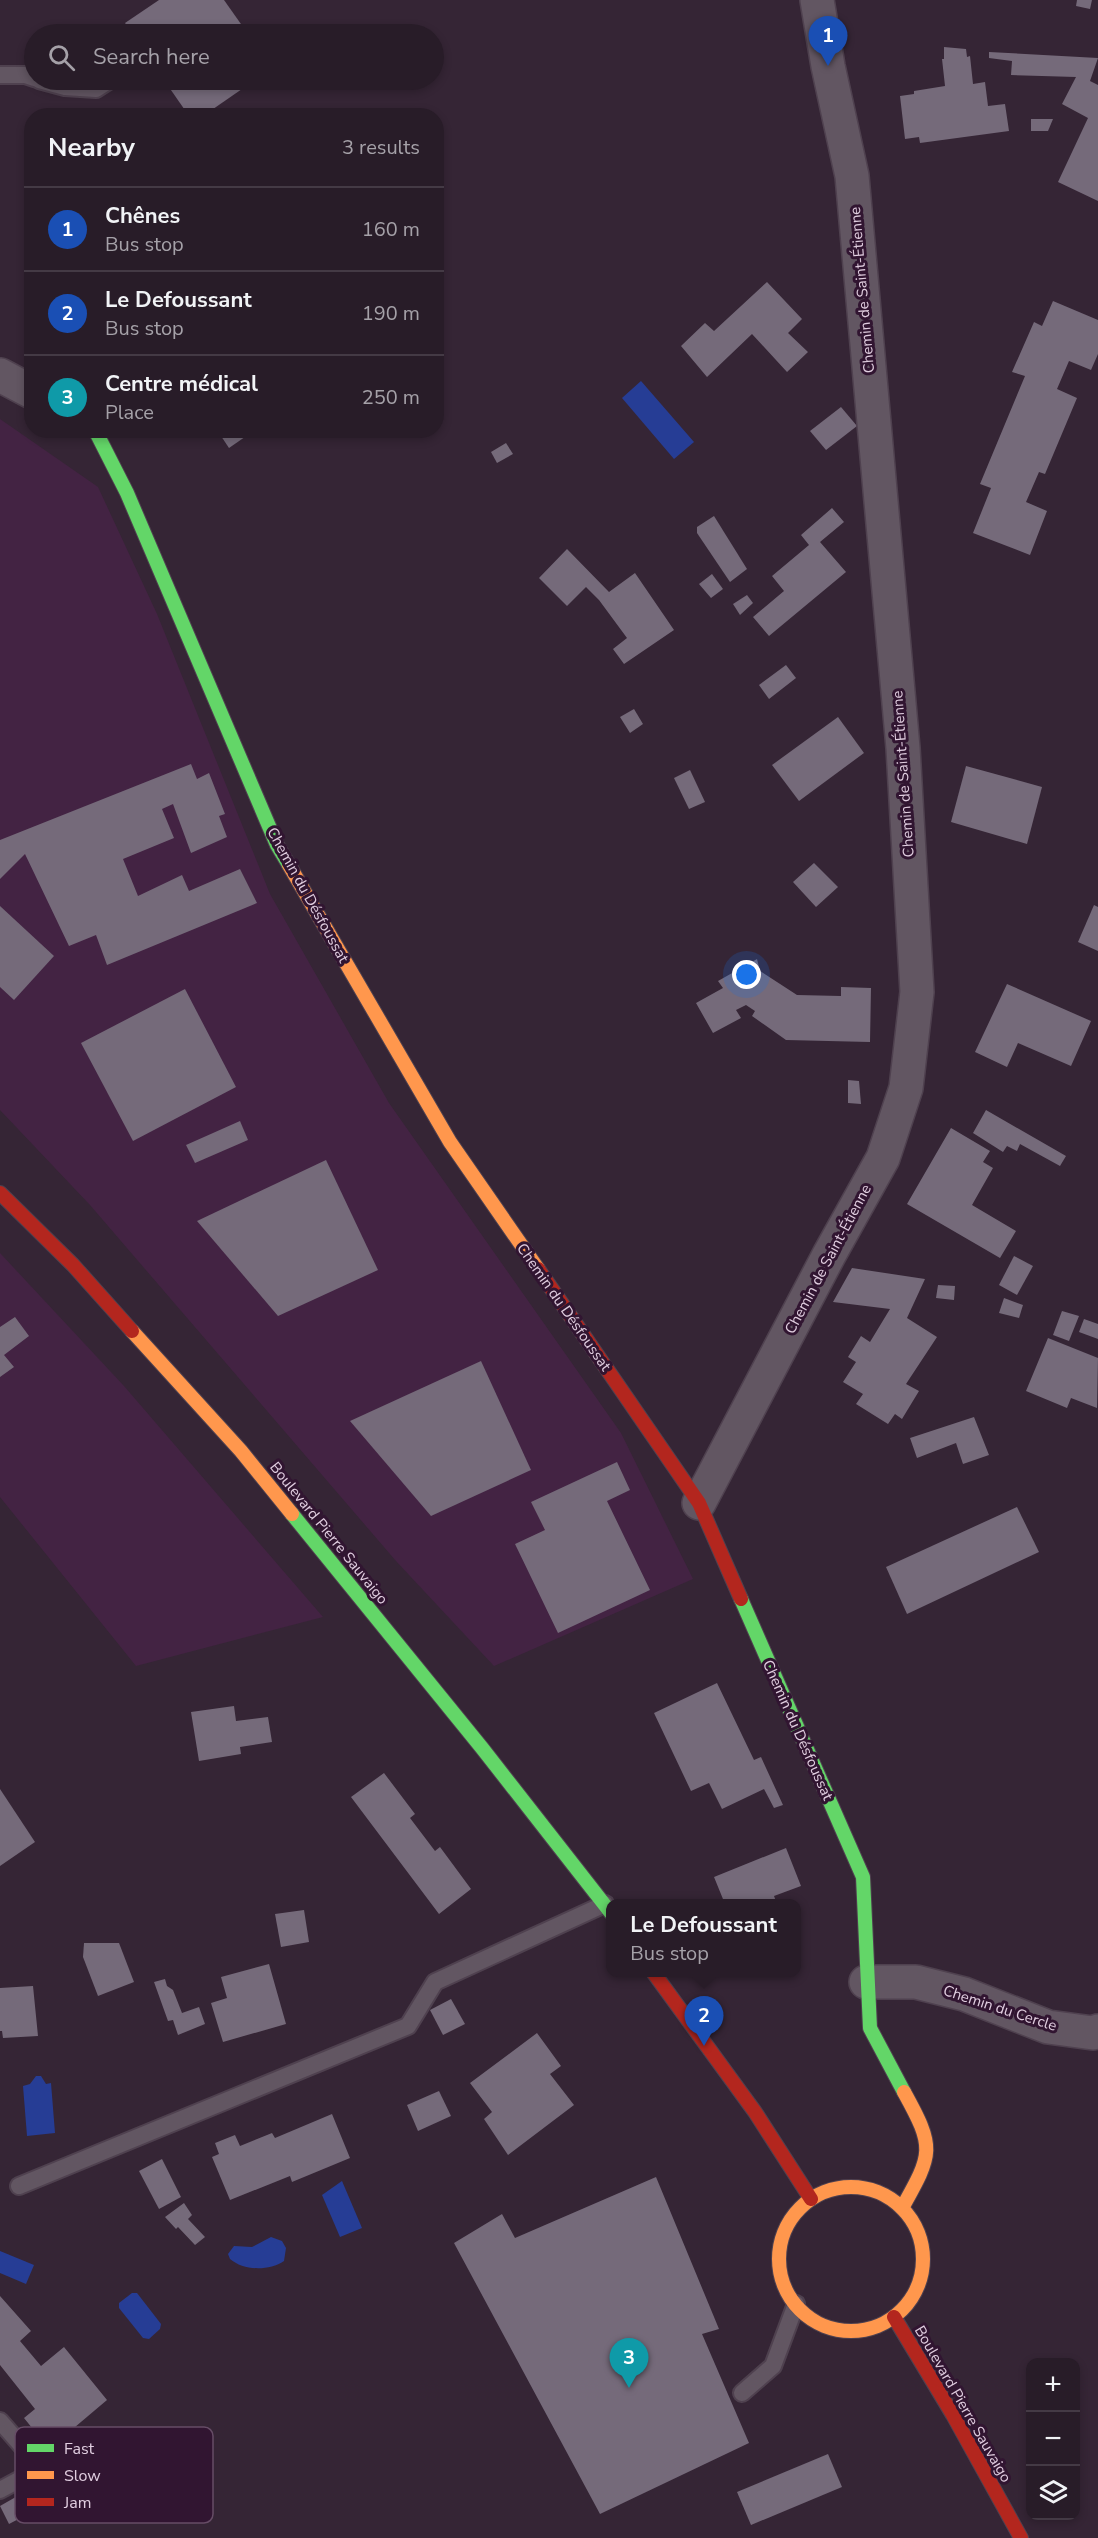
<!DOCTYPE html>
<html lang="en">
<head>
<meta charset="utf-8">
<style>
  body { margin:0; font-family:"Nunito Sans",sans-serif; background:#342934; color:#f1f3f6 }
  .controls { position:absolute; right:18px; bottom:18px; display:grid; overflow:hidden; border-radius:12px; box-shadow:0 3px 9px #0003 }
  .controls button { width:54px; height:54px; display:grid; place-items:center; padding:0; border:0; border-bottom:2px solid #443a45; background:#281c28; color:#f1f3f6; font:30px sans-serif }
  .you { position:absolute; left:747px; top:975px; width:21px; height:21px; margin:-15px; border:4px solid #fff; border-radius:50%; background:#1a73e8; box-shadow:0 0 0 9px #1a73e833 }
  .badge { display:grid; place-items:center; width:39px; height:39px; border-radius:50%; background:#d93025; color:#fff; font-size:20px; font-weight:700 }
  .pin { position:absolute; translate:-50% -50px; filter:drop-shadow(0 2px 3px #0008) }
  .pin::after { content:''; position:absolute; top:32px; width:21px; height:18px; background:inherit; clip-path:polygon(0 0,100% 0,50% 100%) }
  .popup { position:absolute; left:606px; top:1899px; width:195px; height:78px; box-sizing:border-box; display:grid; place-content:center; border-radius:12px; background:#281c28; filter:drop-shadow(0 2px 4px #0005); font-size:20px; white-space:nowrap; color:#a5a1a8 }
  .popup b { font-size:22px; color:#f1f3f6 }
  .popup::after { content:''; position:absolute; left:50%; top:100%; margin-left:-12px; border:12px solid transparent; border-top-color:#281c28 }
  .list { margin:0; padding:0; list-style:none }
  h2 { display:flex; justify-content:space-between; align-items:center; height:78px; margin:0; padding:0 24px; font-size:26px }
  h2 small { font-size:20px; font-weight:400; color:#a5a1a8 }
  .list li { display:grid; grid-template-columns:39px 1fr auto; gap:18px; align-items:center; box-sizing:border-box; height:84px; padding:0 24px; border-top:2px solid #443a45 }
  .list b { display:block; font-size:22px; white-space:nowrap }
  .list p { margin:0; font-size:20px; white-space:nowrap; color:#a5a1a8 }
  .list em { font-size:20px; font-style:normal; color:#a5a1a8 }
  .icon { flex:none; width:33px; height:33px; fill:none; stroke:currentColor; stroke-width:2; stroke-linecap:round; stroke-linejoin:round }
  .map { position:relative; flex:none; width:1098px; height:2538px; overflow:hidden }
  .search { position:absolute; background:#281c28; box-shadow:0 3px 9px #0003; left:24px; top:24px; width:420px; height:66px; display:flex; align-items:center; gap:15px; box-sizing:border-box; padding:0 21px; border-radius:33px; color:#a5a1a8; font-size:22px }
  .panel { position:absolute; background:#281c28; box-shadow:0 3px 9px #0003; left:24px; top:108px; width:420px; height:330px; border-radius:24px }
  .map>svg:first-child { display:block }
  .built { fill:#432343 }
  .water { fill:#263d95 }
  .building { fill:#756a7a }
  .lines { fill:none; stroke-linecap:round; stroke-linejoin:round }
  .lane-casing { stroke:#4f414f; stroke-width:20 }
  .street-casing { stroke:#4f414f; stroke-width:36 }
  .fast-casing { stroke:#4f414f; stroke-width:16 }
  .slow-casing { stroke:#4f414f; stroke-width:16 }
  .jam-casing { stroke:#4f414f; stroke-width:16 }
  .lane { stroke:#625662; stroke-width:16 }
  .street { stroke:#625662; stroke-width:33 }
  .fast { stroke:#63d668; stroke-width:14 }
  .slow { stroke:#ff974d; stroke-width:14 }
  .jam { stroke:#b3261e; stroke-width:14 }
  .labels { text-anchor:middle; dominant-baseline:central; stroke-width:6; stroke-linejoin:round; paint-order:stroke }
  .street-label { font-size:15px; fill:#e1cee0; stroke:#311531 }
  .key { fill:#311531; stroke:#664c66; stroke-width:1.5 }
  .key-label { font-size:16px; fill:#e1cee0 }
</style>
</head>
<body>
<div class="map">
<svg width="1098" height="2538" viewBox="0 0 1098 2538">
  <rect width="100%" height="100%" fill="#352535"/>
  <!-- built -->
  <g class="built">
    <path d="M0,419L98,487L157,614L270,894L389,1103L621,1433L693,1579L494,1666L396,1561L90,1205L0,1110Z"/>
    <path d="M0,1253L124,1386L323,1617L136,1666L0,1497Z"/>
  </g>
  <!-- water -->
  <g class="water">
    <path d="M641,381L694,442L674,459L622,398Z"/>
    <path d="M36,2076H41L46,2084L51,2083L55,2133L27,2136L23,2086L30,2084Z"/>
    <path d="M342,2181L362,2228L340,2237L322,2195Z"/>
    <path d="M271,2237L282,2241L286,2248L284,2261C269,2271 244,2271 230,2259L228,2254L234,2246L252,2247Z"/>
    <path d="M0,2251L34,2265L26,2284L0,2273Z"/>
    <path d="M132,2293H137L161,2324L160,2329L149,2339L143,2338L119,2308V2303Z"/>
  </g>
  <!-- building -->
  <g class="building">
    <path d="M159,0H224L248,34H133L125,23Z"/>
    <path d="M1077,0H1092L1090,9L1076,6Z"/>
    <path d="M944,47L966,49L967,57L970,56L973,84L985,82L988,106L1005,104L1009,131L920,143L919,137L905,139L900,96L914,94V91L945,86L942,59H944Z"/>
    <path d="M989,52L1098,58L1090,81L1098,85V201L1058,182L1088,118L1062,104L1076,77L1011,75L1012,61L989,58Z"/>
    <path d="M164,80H255L203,116H189Z"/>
    <path d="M1031,119H1053L1048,131H1031Z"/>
    <path d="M767,282L802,319L788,333L808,352L787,372L752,334L707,377L681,346L705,323L714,331Z"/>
    <path d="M1053,301L1098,320V354L1091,370L1069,361L1057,389L1077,398L1045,474L1039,472L1026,502L1047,511L1030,555L973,533L991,488L980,484L1025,376L1012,372L1034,322L1042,326Z"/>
    <path d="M841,407L857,426L826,450L810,431Z"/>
    <path d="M217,430H255L229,448Z"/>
    <path d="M506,443L513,454L497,463L491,452Z"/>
    <path d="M832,508L844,522L820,542L846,572L769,636L753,617L784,591L772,576L809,545L801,535Z"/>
    <path d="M714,516L747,569L730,582L697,533V527Z"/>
    <path d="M567,549L609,592L635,573L674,630L624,664L613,649L627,638L599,600L586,587L567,606L539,578Z"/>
    <path d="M712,574L723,589L711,598L699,584Z"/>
    <path d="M747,595L753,603L740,615L733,604Z"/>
    <path d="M786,665L796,678L769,699L759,685Z"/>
    <path d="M634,709L643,724L630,733L620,717Z"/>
    <path d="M838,717L864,753L799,801L772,765Z"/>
    <path d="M191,764L197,779L209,773L225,814L219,816L227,837L191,853L173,804L162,809L174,838L123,859L138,896L182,875L189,891L240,869L257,903L107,965L96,935L69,946L25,854L0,879V840Z"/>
    <path d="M966,766L1042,787L1027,844L951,822Z"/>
    <path d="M690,770L705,802L689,809L674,778Z"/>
    <path d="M814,863L838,887L816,907L793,882Z"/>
    <path d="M1094,905L1098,907V951L1078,942Z"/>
    <path d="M0,906L54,956L14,1000L0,987Z"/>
    <path d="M757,959L760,971L797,995L841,996V987L871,988L870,1042L786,1040L752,1016L755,1011L746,1005L736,1010L741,1018L713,1033L696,1003L723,988L718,981Z"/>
    <path d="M1007,984L1091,1021L1071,1066L1018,1043L1007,1067L975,1052Z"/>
    <path d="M185,989L236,1087L133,1141L81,1043Z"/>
    <path d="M848,1080L859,1081L861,1104L848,1103Z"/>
    <path d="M986,1110L1066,1156L1060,1166L1020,1144L1017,1151L1007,1146L1003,1152L973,1133Z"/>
    <path d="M240,1121L248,1140L195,1163L186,1145Z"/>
    <path d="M951,1128L990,1151L983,1162L993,1168L972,1205L1016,1231L1000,1258L907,1204Z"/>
    <path d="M326,1160L378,1270L278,1316L197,1221Z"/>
    <path d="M1014,1256L1033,1266L1017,1295L999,1285Z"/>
    <path d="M852,1268L925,1279L907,1318L937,1337L906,1384L919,1391L902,1419L895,1414L888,1424L856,1404L863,1394L843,1382L856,1362L848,1357L861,1336L870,1342L890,1309L833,1302Z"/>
    <path d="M938,1285L955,1286L954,1300L936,1298Z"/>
    <path d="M1004,1298L1023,1305L1019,1318L999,1313Z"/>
    <path d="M1062,1311L1079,1316L1069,1341L1053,1335Z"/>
    <path d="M15,1317L29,1336L4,1355L14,1367L0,1377V1327Z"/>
    <path d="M1084,1319L1098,1324V1339L1079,1332Z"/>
    <path d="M1048,1338L1098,1358L1097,1408L1071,1398L1067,1408L1026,1391Z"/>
    <path d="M481,1361L531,1470L431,1516L350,1421Z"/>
    <path d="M974,1417L989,1455L963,1464L956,1443L917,1458L910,1438Z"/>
    <path d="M617,1462L630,1490L607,1501L650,1590L558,1633L515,1544L545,1530L531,1502Z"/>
    <path d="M1017,1507L1039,1552L907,1614L886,1567Z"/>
    <path d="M717,1683L754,1760L761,1757L783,1805L774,1808L764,1789L722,1809L709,1783L691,1791L654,1713Z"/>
    <path d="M234,1706L236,1721L268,1717L272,1742L240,1747L241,1754L199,1761L191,1712Z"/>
    <path d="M384,1773L415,1814L410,1818L435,1851L440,1847L471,1889L439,1914L351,1797Z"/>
    <path d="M0,1789L35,1842L0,1866Z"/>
    <path d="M786,1848L801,1886L774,1896L777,1904H725L714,1877Z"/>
    <path d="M304,1910L309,1942L281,1947L275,1914Z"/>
    <path d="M84,1943H119L134,1982L98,1996L83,1957Z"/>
    <path d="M269,1964L286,2024L223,2042L211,2003L227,1998L221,1977Z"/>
    <path d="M165,1979L167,1986L173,1990L182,2013L199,2007L205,2024L178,2035L173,2020L168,2021L154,1982Z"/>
    <path d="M33,1986L38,2036L3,2038L2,2031H0V1988Z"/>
    <path d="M451,1999L465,2024L443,2035L430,2010Z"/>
    <path d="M537,2033L561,2066L550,2074L574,2105L508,2155L484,2119L492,2112L470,2083Z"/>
    <path d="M439,2091L451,2116L418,2131L407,2105Z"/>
    <path d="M332,2114L350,2158L292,2182L290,2176L230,2200L212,2157L219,2154L215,2143L235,2135L240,2146L272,2133L275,2138Z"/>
    <path d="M162,2159L181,2197L159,2209L139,2171Z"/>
    <path d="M656,2177L719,2329L702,2334L749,2443L600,2514L454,2243L502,2214L515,2238Z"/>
    <path d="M184,2203L192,2215L188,2219L205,2237L195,2245L178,2227L176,2229L165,2217Z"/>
    <path d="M0,2296L31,2331L20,2341L41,2366L64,2347L107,2400L49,2449L24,2418L35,2409L0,2365Z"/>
    <path d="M828,2454L842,2487L751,2525L737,2492Z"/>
    <path d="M21,2494L32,2512L9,2524L0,2506Z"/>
  </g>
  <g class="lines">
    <!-- lane casing -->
    <g class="lane-casing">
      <g id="lane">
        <path d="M0,75H25L34,78"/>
        <path d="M39,80L65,87L96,89L110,80"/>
        <path d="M19,2186L408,2026L435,1982L605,1904"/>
        <path d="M742,2393L773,2366L796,2304"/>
        <path d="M0,2421L41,2468L0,2490"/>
      </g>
    </g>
    <!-- street casing -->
    <g class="street-casing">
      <g id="street">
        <path d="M0,375L32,392"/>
        <path d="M699,1503L829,1255L883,1158L906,1088L917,992L903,748L852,176L828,66L817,0"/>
        <path d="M866,1982H916L964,1994L1048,2027L1093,2033L1098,2031"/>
      </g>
    </g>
    <!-- fast casing -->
    <g class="fast-casing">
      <g id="fast">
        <path d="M95,430L127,493L277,845L289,865"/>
        <path d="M292,1514L482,1748L611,1913"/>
        <path d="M741,1599L863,1877L870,2028L904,2092"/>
      </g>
    </g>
    <!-- slow casing -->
    <g class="slow-casing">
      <g id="slow">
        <path d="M289,865L450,1142L538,1269"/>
        <path d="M132,1331L241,1451L292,1514"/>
        <circle cx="851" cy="2259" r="72"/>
        <path d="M902,2208C933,2153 935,2148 904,2092"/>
      </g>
    </g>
    <!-- jam casing -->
    <g class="jam-casing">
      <g id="jam">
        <path d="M0,1193L73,1265L132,1331"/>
        <path d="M538,1269L699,1503L741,1599"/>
        <path d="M653,1972L755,2112L811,2199"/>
        <path d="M894,2317L953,2415L1021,2538"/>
      </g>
    </g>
    <!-- lane -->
    <use href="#lane" class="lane"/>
    <!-- street -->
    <use href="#street" class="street"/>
    <!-- fast -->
    <use href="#fast" class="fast"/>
    <!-- slow -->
    <use href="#slow" class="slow"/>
    <!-- jam -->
    <use href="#jam" class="jam"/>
  </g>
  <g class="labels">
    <!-- street labels -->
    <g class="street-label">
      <text transform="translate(862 290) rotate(-95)">Chemin de Saint-Étienne</text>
      <text transform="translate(903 774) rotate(-94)">Chemin de Saint-Étienne</text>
      <text transform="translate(308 895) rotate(61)">Chemin du Désfoussat</text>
      <text transform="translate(828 1259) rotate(-62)">Chemin de Saint-Étienne</text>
      <text transform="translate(564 1307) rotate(55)">Chemin du Désfoussat</text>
      <text transform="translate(329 1533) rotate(51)">Boulevard Pierre Sauvaigo</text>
      <text transform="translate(798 1730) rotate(66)">Chemin du Désfoussat</text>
      <text transform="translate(1000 2008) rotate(18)">Chemin du Cercle</text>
      <text transform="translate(963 2404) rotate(60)">Boulevard Pierre Sauvaigo</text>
    </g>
  </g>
  <!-- legend -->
  <rect x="15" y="2427" width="198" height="96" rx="9" class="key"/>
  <rect x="27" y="2444" width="27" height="8" fill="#63d668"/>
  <rect x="27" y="2471" width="27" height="8" fill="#ff974d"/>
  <rect x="27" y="2498" width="27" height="8" fill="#b3261e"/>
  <g class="key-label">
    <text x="64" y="2454">Fast</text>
    <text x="64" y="2481">Slow</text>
    <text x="64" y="2508">Jam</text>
  </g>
</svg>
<div class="controls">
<button>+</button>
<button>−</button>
<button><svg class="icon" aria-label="layers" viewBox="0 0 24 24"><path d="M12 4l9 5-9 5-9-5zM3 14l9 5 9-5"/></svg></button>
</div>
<div class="you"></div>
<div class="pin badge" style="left:828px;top:66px;background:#1a4fb4">1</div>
<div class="pin badge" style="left:704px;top:2046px;background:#1a4fb4">2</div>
<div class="popup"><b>Le Defoussant</b>Bus stop</div>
<div class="pin badge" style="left:629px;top:2388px;background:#0f9aa8">3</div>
<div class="search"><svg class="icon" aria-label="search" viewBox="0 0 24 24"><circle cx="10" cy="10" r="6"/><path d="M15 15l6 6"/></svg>Search here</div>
<section class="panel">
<h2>Nearby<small>3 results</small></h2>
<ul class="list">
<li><span class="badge" style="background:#1a4fb4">1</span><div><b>Chênes</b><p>Bus stop</p></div><em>160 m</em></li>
<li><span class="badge" style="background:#1a4fb4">2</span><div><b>Le Defoussant</b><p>Bus stop</p></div><em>190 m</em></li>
<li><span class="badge" style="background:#0f9aa8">3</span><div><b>Centre médical</b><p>Place</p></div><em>250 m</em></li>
</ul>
</section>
</div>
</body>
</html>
